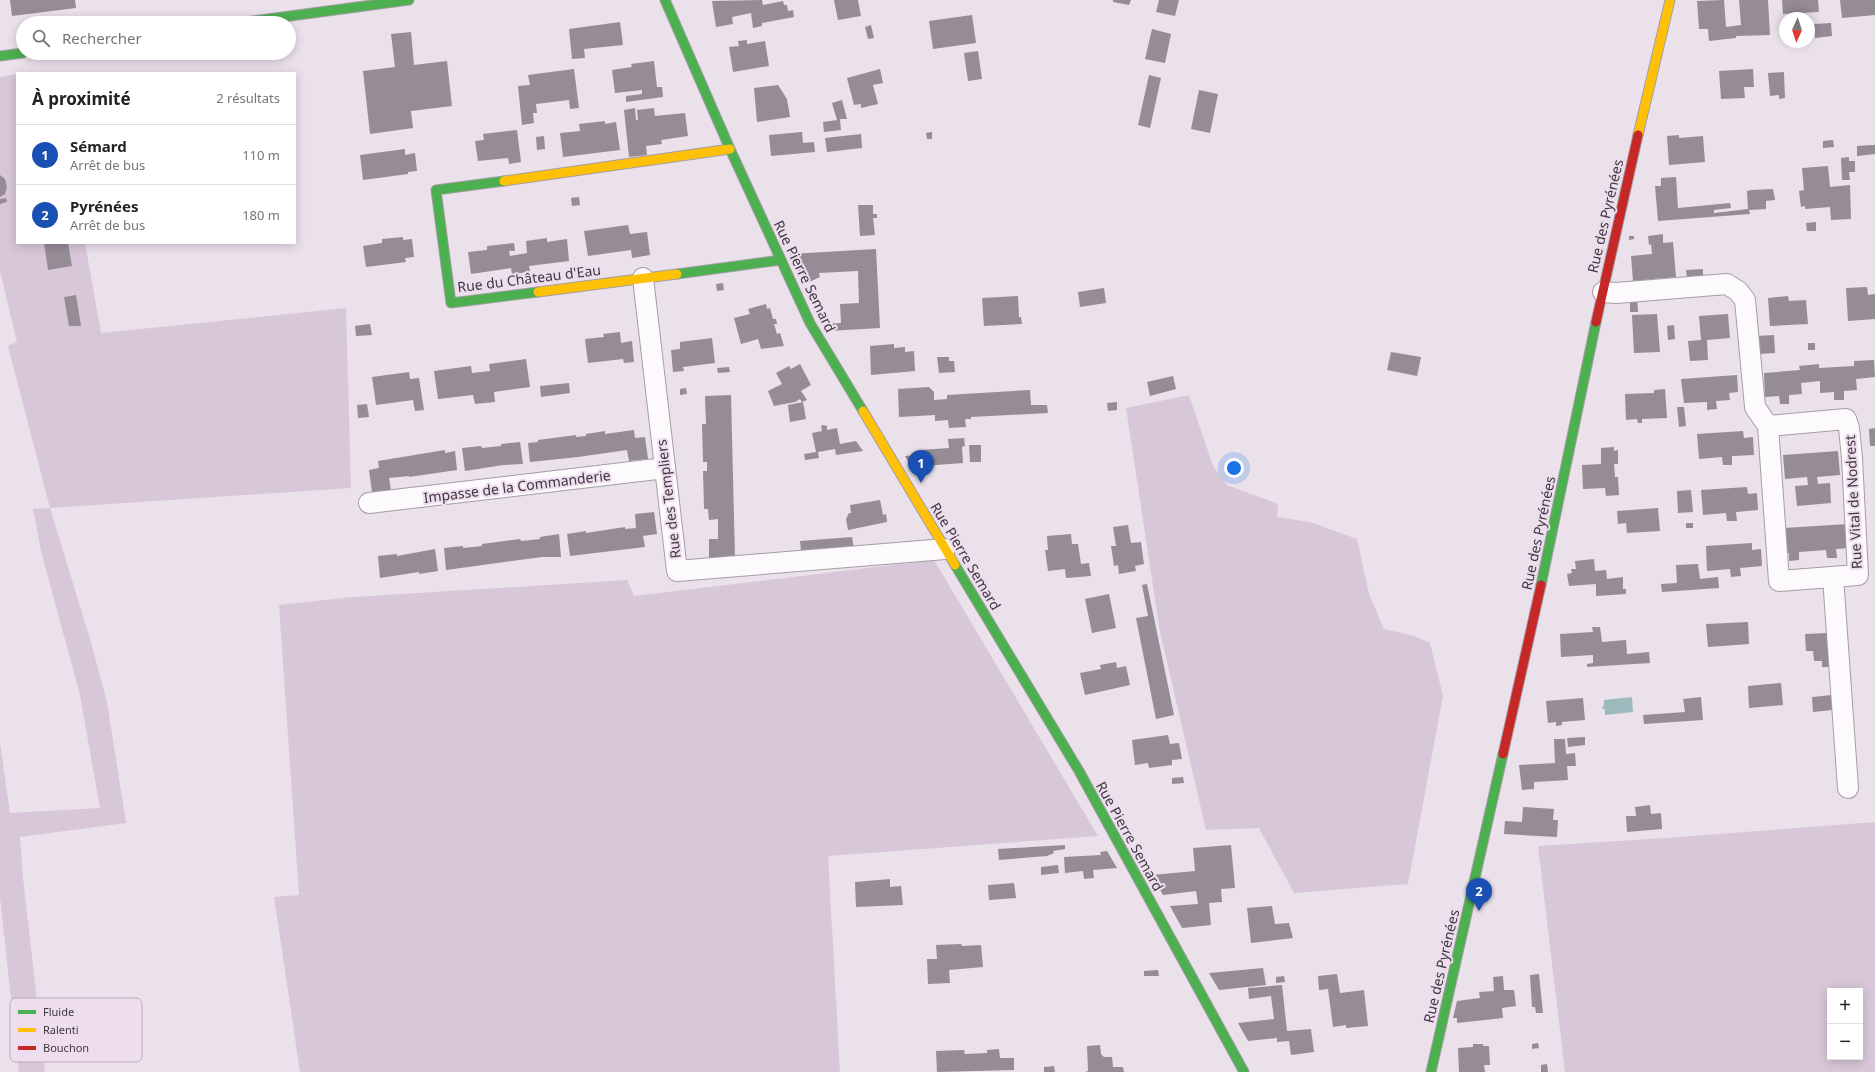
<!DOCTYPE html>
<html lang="fr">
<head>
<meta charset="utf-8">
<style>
  body { margin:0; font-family:"Noto Sans",sans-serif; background:#f6f6f6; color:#222 }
  .controls { position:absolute; right:12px; bottom:12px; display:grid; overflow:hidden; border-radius:0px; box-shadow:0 2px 10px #0003 }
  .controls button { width:36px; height:36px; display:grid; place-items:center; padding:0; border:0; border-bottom:1px solid #e0e0e0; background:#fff; color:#222; font:20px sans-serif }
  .compass { position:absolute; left:1779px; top:12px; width:36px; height:36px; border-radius:50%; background:#fff; box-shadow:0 2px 10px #0003; rotate:183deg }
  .you { position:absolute; left:1234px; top:468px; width:14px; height:14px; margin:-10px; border:3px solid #fff; border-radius:50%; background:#1a73e8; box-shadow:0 0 0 6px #1a73e833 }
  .badge { display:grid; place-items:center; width:26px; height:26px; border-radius:50%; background:#7b737b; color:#fff; font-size:13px; font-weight:700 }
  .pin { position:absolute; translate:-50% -33px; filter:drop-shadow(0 1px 2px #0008) }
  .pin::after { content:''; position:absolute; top:21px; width:14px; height:12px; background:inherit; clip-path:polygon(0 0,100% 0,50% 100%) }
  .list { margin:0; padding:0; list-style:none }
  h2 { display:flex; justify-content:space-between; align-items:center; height:52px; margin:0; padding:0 16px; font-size:17px }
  h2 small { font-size:13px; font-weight:400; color:#767676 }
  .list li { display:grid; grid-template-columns:26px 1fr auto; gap:12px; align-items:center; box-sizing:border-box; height:60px; padding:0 16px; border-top:1px solid #e0e0e0 }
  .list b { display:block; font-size:15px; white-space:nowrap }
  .list p { margin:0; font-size:13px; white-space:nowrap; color:#767676 }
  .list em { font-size:13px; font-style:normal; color:#767676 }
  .icon { flex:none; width:22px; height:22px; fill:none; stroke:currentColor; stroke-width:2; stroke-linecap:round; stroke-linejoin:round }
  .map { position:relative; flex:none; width:1875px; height:1072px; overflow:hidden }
  .search { position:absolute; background:#fff; box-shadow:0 2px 10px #0003; left:16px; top:16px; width:280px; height:44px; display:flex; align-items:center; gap:10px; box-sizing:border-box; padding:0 14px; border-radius:22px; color:#767676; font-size:15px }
  .panel { position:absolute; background:#fff; box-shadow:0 2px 10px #0003; left:16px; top:72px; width:280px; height:172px; border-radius:0px }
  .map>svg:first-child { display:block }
  .green { fill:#d8c7d8; fill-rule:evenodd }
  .water { fill:#9cb9be }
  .building { fill:#958c95 }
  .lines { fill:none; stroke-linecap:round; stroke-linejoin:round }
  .street-casing { stroke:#a49ea4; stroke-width:22 }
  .fast-casing { stroke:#a49ea4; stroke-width:11 }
  .slow-casing { stroke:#a49ea4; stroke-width:11 }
  .jam-casing { stroke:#a49ea4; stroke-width:11 }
  .street { stroke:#fcfafc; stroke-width:20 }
  .fast { stroke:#4caf50; stroke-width:9 }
  .slow { stroke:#ffc107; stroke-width:9 }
  .jam { stroke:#c62828; stroke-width:9 }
  .labels { text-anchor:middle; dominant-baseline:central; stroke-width:4; stroke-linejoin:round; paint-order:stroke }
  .street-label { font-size:14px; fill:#3f383f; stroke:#ede }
  .key { fill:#ede; stroke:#baacba; stroke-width:1 }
  .key-label { font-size:11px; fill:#3f383f }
</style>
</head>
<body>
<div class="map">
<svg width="1875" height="1072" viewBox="0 0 1875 1072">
  <rect width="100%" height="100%" fill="#eae1ea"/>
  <!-- green -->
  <g class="green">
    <path d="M17,74V243H85L101,333L346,308L351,488L50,508L90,639L107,702L126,823L20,837L23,878L45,1072H19L0,897V743L10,813L100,808L80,695L41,551L33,509L50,508L8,346L17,342L0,271V77Z"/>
    <path d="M1189,395L1213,466L1227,485L1278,504L1277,517L1310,522L1357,539L1369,594L1384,629L1414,636L1430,643L1443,696L1408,884L1294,893L1259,828L1206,830L1160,632L1126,408Z"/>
    <path d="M934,560L1098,836L828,856L840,1072H300L274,897L299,895L279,605L353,597L627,580L634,596Z"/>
    <path d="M1875,822V1072H1565L1538,846L1681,837ZM1830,991H1860V1057H1830Z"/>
  </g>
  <!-- water -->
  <path class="water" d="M1632,697L1633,712L1605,715V710L1602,708L1604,705V700Z"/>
  <!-- building -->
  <g class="building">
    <path d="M10,0H75L76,8L12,16Z"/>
    <path d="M762,0L763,5L783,1L784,5H787L788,11L793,10L794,17L762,23V26L753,28L751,13L732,17L733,24L716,27L712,1Z"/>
    <path d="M834,0H858L861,16L838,20Z"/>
    <path d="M1113,0H1131L1129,5L1113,2Z"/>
    <path d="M1159,0H1179L1175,16L1156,12Z"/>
    <path d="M1724,0L1726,27L1741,25L1739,0H1768L1770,35L1736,36V38L1709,41L1708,29H1699L1697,1Z"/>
    <path d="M1782,0H1818L1819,12L1783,14Z"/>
    <path d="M1840,0H1875V15L1842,18Z"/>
    <path d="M972,15L976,43L933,49L929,21Z"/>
    <path d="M620,22L623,45L584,49L585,58L572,59L569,29Z"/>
    <path d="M1831,23L1832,36L1815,38L1814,24Z"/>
    <path d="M871,25L874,38L868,39L865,27Z"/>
    <path d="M1152,29L1171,34L1165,63L1145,59Z"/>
    <path d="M411,32L414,65L447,61L452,106L411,111L413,128L370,134L363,71L395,67L391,34Z"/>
    <path d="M747,40V44L765,41L769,66L733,72L729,47L739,46L738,41Z"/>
    <path d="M978,51L982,79L968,81L964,53Z"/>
    <path d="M654,61L657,87H662L663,97L626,102V96L642,94V90L615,93L612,70L632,67L631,64Z"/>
    <path d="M574,69L579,108L570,109L569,100L536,104L537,113H533L534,123L522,125L518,86L530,85L528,75Z"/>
    <path d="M880,69L883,83L873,85L878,104L861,108V104L854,105L847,78Z"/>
    <path d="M1753,69L1754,87H1744L1745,98L1721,99L1719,71Z"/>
    <path d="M1784,72L1785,98L1779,99V95L1770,96L1768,73Z"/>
    <path d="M1149,75L1161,78L1150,128L1138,125Z"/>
    <path d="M778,85L787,99L790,117L757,122L754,88Z"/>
    <path d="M1199,90L1218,94L1210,133L1191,129Z"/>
    <path d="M842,100L847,119H840L841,130L824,132L823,122L837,120L832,103Z"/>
    <path d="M635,108L636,120H638L637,110L654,108L655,116L685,113L688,136L661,140L662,144L646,146L647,155L629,157L624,110Z"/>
    <path d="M605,121V124L616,122L620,150L563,157L560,133L580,131L579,124Z"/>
    <path d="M517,130L521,162L509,164L508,158L478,161L475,141L484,140L483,134Z"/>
    <path d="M802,132L803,143L814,142L815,152L771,156L769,135Z"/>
    <path d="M932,132V139H927L926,133Z"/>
    <path d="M861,134L862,148L827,152L825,138Z"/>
    <path d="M1679,135V138L1703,136L1705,162L1669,165L1667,136Z"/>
    <path d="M544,136L545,149L537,150L536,137Z"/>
    <path d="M1833,140L1834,147L1823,148V141Z"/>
    <path d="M1871,145H1875V154L1857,156V146Z"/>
    <path d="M405,149V155L415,153L417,171L408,172V174L363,180L360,155Z"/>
    <path d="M1849,157V161H1855V172H1849L1850,180H1842L1841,158Z"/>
    <path d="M1828,166L1830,187L1850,185L1851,219L1831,220L1830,207L1805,209V206L1801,207L1799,191L1804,190L1802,168Z"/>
    <path d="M0,175L5,179L7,187L5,194L0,197Z"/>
    <path d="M1676,177L1678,208L1730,203L1731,208L1714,210V213L1748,209L1747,191L1751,190L1773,189L1775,200L1766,201V209L1749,210L1750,214L1658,221L1655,186H1661V178Z"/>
    <path d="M579,197L580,205L572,206L571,198Z"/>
    <path d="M6,198L7,202L0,204V199Z"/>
    <path d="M858,205H873V214H877V218H873L875,235L860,236Z"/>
    <path d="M1816,222V231H1807L1806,223Z"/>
    <path d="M628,225L630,234L647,232L650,255L632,258L631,250L588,256L584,231Z"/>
    <path d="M1663,234V243L1673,242L1676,277L1633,281L1631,256L1652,254L1651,244L1649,245L1648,236Z"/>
    <path d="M1629,236H1634V239L1629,240Z"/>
    <path d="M403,237V240L412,239L414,257L405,258L406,262L366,267L363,246L382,243V239Z"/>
    <path d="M547,238V242L567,239L569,261L529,266L530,271L521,273L512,274L511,268L471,274L468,252L487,250V246L514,243L515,251H509L510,256L527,253L526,241Z"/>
    <path d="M44,243H68L72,266L48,270Z"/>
    <path d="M876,249L880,328L828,331L824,324L841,323L840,304L859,303L858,271L819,273L820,277L805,284L790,254Z"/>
    <path d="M1703,269V277L1687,278L1686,270Z"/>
    <path d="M723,283L724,290L717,291L716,284Z"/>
    <path d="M1867,287L1868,295L1875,294V319L1848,321L1846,288Z"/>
    <path d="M1104,288L1106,303L1080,307L1078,292Z"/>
    <path d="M76,295L81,326H69L64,297Z"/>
    <path d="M1018,296L1019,317H1021L1022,324L984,326L982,298Z"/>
    <path d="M1630,296H1637L1638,312H1630Z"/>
    <path d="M1788,296L1789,301L1806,300L1808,324L1770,326L1768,298Z"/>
    <path d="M766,304L767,309L770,308L773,319H776L777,324H774L777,334L780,333L784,346L761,349L758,339L741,344L734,318L750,314L748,309Z"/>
    <path d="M1657,314L1660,352L1634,353L1632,315Z"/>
    <path d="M1728,314L1730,338L1707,340L1708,360L1690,361L1688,341L1701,340L1699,316Z"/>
    <path d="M370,324L372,335L356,336L355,326Z"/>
    <path d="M1674,325L1675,339L1668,340L1667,326Z"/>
    <path d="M620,332L621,343L632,341L634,362L624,363L623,359L588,363L585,339L604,337L603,334Z"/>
    <path d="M1774,335L1775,353L1758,354L1757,336Z"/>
    <path d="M712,338L715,363L683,367L684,371L673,372L671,350L680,349V342Z"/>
    <rect x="1808" y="343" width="7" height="7"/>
    <path d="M894,344V348L905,347V352L914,351L915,371L871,375L870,346Z"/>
    <path d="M1391,352L1421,357L1417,376L1387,370Z"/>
    <path d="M937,357H949V361H954L955,372L939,373Z"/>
    <path d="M526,359L530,387L494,392L495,402L475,404L473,395L438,399L434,371L471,366L472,373L490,371L489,364Z"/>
    <path d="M1874,360L1875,377L1856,379L1857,390L1844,391V400H1834V392L1820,393V381L1801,383L1802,394L1789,395V404H1780L1779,396L1765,397L1764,373L1800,370L1799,366L1819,364V368L1854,366V361Z"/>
    <path d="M800,364L811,385L801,391L807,400L802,402L800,399L795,402L774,406L768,391L782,384L776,373L789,366L791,369Z"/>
    <path d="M729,367L730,372L718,373L717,368Z"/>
    <path d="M409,372L410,379L419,378L424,410L415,411L413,400L376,405L372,377Z"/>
    <path d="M1737,375L1738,392L1729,393L1730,400L1716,401L1717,409L1707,410V402L1684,403L1681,379Z"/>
    <path d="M1173,376L1176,389L1150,396L1147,382Z"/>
    <path d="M569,383L570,393L541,397L540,386Z"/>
    <path d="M929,387L934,392V400L947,399V395L1030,390L1031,405H1047L1048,413L971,417V419H965L966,427L949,428L948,420L935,421V415L899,417L898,389Z"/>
    <path d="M686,388L687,394L680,395V389Z"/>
    <path d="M1665,389L1667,418L1642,419V423H1638L1637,419L1626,420L1625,394L1654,393V390Z"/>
    <path d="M731,395L735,558H709V539H718V519L709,520L708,509H704L703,471H707V462H703L702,424H706L705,396Z"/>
    <path d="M803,402L806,419L790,422L788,405Z"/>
    <path d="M1117,402V410L1108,411L1107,403Z"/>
    <path d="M367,404L369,417L358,418L357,405Z"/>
    <path d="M1677,407H1684L1686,426L1679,427Z"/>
    <path d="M823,425L827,426V430L837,428L840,444L856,441L863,451L836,455L835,449L818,452L819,458L805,460L804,454L816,452L812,433L822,431L821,426Z"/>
    <path d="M1875,428V446H1870L1869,429Z"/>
    <path d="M634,430L635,438L645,437L648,459L629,461L627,450L578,457L530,462L528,443L538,442V440L576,435V437L586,436V434L605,431V434Z"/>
    <path d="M1743,431L1744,438L1753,437L1754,455L1732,456V465H1723L1722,457L1699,459L1697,434Z"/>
    <path d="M964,438L965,446L962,447L963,463L923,466V468H912L905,456L922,455L921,450L949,448L948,439Z"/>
    <path d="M520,442L523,464L503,465L465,471L462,448L481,446L482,448L491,447L501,446V444Z"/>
    <path d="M969,445H981V462H970Z"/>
    <path d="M1614,447V451L1618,450V464H1614L1615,477H1618L1619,495L1606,496L1605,488L1583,489L1582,465L1601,464V448Z"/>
    <path d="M445,450V453L455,451L457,470L409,477V476L389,478L391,490L372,492L369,470L379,468L378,461Z"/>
    <path d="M1838,451L1840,475L1817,477L1818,484L1830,483L1831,503L1797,506L1795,486L1808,485L1807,477L1785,479L1783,455Z"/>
    <path d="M1747,487L1748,494L1757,493L1758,510L1736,512L1737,521H1727L1726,513L1703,515L1701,490Z"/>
    <path d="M1691,490L1693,512L1678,513L1677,491Z"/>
    <path d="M880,500L883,515L886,514L887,522L848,530L846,519L849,513H851L850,505Z"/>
    <path d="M1658,508L1660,531L1627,533L1626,523L1618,524L1617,511Z"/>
    <path d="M654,512L657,534L643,536L645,547L570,556L567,534L586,531V533L625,527V529L636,528L635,514Z"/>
    <rect x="1686" y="523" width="7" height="5"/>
    <path d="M1848,524L1850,548L1836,549L1837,558H1827L1826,550L1799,552V560L1789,561V553H1786L1784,528Z"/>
    <path d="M1128,525L1131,543L1141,542L1144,564L1135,566L1136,571L1119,574L1118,565L1114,566L1111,546H1116L1113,527Z"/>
    <path d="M559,534L561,557H542L446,570L444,548L463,546V548L473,547L482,546V544L520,539L521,541L540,539V537Z"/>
    <path d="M1071,534L1072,544H1078L1081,564L1089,563L1091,576L1066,578L1065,569L1048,571L1045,550H1048L1047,536Z"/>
    <path d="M852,537L854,549L801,551L800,541Z"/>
    <path d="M1752,543V550L1761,549L1762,566L1740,568L1741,576L1731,577L1730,569L1707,571L1706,546Z"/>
    <path d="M435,549L438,571L419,574V572L380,578L378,556L397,554V556Z"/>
    <path d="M1594,559L1595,571L1606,570L1607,579L1623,577V589H1626V594L1596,596V584L1569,586L1567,574L1572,573L1571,569H1576L1575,561Z"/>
    <path d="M1698,564L1700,579L1718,577L1719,588L1662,592L1661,584L1677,583L1676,565Z"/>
    <path d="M1147,584L1174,715L1156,719L1136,618L1148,616L1142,585Z"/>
    <path d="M1109,594L1116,628L1092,633L1085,599Z"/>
    <path d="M1748,622L1749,644L1708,647L1706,624Z"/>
    <path d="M1592,627H1600L1602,642L1626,640L1627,654L1649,652L1650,663L1587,667V664L1593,663V655L1561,657L1560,634L1593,632Z"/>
    <path d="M1828,633L1830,667H1822V661H1814L1813,651H1806L1805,634Z"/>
    <path d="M1116,662L1117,668L1126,666L1130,685L1085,695L1080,673L1101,669L1100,665Z"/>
    <path d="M1781,683L1783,705L1749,708L1748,686Z"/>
    <path d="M1832,695L1833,710L1813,712L1812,697Z"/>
    <path d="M1701,697L1703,720L1644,724L1643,715L1685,712L1683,699Z"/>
    <path d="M1583,698L1585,720L1562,722V725L1556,726V722L1548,723L1546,701Z"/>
    <path d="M1168,735L1170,744L1179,743L1182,759L1172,760V765L1149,768L1148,763L1135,765L1132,740Z"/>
    <path d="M1585,737V745L1568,747L1567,738Z"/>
    <path d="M1554,739H1565L1566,754L1575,753L1576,766H1567L1568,780L1534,782V789L1522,790L1519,765L1555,763Z"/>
    <path d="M1183,777L1184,783L1172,784V778Z"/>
    <path d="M1650,805L1651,814L1661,813L1662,829L1627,832L1626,816H1636L1635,807Z"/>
    <path d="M1523,807L1554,809L1553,820H1558L1557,837L1504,834L1505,821L1522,822Z"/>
    <path d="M1065,845V849L1053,851L1054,853L1047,856L999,860L998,849Z"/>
    <path d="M1231,845L1235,888L1221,889L1222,902L1209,903L1211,925L1182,928L1170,906L1198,904L1196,891L1163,895L1152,875L1195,871L1193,848Z"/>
    <path d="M1107,851L1117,868L1093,870L1094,878L1084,879L1083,871L1065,873L1064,857L1101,855L1100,852Z"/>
    <path d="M1058,865L1059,873L1041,875V867Z"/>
    <path d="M890,879V887L901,886L903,905L856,907L855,882Z"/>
    <path d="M1014,883L1016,898L989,900L988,885Z"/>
    <path d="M1272,906L1275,924L1289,923L1293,938L1251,943L1247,908Z"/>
    <path d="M961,944L962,946L981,945L983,967L949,970L950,983L928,984L927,959H937L936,945Z"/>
    <path d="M1263,968L1266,985L1219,990L1209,973Z"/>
    <path d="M1158,970L1159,976H1144V971Z"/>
    <path d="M1337,974L1340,993L1364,990L1368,1026L1346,1028V1025L1333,1027L1328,989L1319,990L1318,976Z"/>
    <path d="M1539,974L1543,1013H1536L1535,1007H1532L1530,975Z"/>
    <path d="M1284,976L1285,982L1276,983V977Z"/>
    <path d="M1503,976L1504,990H1514L1516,1006L1502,1008L1503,1018L1457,1023V1018H1453L1457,1001L1480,998L1479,992L1494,991L1493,977Z"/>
    <path d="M1282,985L1287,1031L1311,1029L1314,1052L1291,1055L1289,1041L1277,1042V1038L1248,1041L1238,1023L1274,1019L1271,996L1249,999L1248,988Z"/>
    <path d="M1538,1043L1539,1048L1532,1049V1044Z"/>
    <path d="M1473,1044H1483V1046H1489L1490,1065H1484L1485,1072H1459L1458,1048L1473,1047Z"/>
    <path d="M1100,1045L1101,1054L1104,1057H1112L1113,1067H1123L1124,1072H1085L1088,1071L1087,1046Z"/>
    <path d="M999,1049L1000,1058H1014V1070L937,1072L936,1051L964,1050L965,1054L987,1053V1050Z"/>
    <path d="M1547,1064L1548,1072H1541V1065Z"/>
    <path d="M1054,1066L1055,1072H1044V1067Z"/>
  </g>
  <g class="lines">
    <!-- street casing -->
    <g class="street-casing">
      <g id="street">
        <path d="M643,278L677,571L945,549"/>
        <path d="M1603,292L1616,293L1727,284L1738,291L1745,300L1755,407L1768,426"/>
        <path d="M1846,419L1849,428L1852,458L1858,575L1779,581L1768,426Z"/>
        <path d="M369,503L665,468"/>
        <path d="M1833,577L1848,788"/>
      </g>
    </g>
    <!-- fast casing -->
    <g class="fast-casing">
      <g id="fast">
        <path d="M665,0L730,149L810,323L863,411"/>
        <path d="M238,23L409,0"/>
        <path d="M0,56L23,53"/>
        <path d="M504,181L436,190L451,303L538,292"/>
        <path d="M677,274L781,260"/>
        <path d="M955,565L1079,771L1244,1072"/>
        <path d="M1541,585L1596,322"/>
        <path d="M1431,1072L1503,754"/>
      </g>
    </g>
    <!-- slow casing -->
    <g class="slow-casing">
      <g id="slow">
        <path d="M1638,135L1670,0"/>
        <path d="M504,181L730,149"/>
        <path d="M538,292L677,274"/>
        <path d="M863,411L955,565"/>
      </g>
    </g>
    <!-- jam casing -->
    <g class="jam-casing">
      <g id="jam">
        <path d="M1596,322L1638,135"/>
        <path d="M1503,754L1541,585"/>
      </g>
    </g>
    <!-- street -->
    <use href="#street" class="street"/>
    <!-- fast -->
    <use href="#fast" class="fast"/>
    <!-- slow -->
    <use href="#slow" class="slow"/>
    <!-- jam -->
    <use href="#jam" class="jam"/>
  </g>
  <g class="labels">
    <!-- street labels -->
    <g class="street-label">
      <text transform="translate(1605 216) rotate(-77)">Rue des Pyrénées</text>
      <text transform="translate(805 276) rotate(64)">Rue Pierre Semard</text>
      <text transform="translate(529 278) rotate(-7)">Rue du Château d'Eau</text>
      <text transform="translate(517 486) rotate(-7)">Impasse de la Commanderie</text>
      <text transform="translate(668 499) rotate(-97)">Rue des Templiers</text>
      <text transform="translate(1853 502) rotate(-93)">Rue Vital de Nodrest</text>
      <text transform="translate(1538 533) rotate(-78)">Rue des Pyrénées</text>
      <text transform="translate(966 556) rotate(59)">Rue Pierre Semard</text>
      <text transform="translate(1130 836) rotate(61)">Rue Pierre Semard</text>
      <text transform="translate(1441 966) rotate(-77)">Rue des Pyrénées</text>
    </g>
  </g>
  <!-- legend -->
  <rect x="10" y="998" width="132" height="64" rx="6" class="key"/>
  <rect x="18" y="1010" width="18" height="4" fill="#4caf50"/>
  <rect x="18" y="1028" width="18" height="4" fill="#ffc107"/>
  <rect x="18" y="1046" width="18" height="4" fill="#c62828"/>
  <g class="key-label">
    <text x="43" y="1016">Fluide</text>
    <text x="43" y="1034">Ralenti</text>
    <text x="43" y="1052">Bouchon</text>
  </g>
</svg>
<div class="controls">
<button>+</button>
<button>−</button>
</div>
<svg class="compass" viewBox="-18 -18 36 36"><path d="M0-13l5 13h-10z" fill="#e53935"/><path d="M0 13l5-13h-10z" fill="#767676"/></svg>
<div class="you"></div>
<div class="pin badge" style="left:921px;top:483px;background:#1a4fb4">1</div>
<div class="pin badge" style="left:1479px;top:911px;background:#1a4fb4">2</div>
<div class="search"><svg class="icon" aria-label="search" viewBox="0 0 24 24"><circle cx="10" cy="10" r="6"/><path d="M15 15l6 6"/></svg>Rechercher</div>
<section class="panel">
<h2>À proximité<small>2 résultats</small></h2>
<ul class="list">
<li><span class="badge" style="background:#1a4fb4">1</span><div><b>Sémard</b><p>Arrêt de bus</p></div><em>110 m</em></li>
<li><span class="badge" style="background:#1a4fb4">2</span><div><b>Pyrénées</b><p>Arrêt de bus</p></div><em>180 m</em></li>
</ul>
</section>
</div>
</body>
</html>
